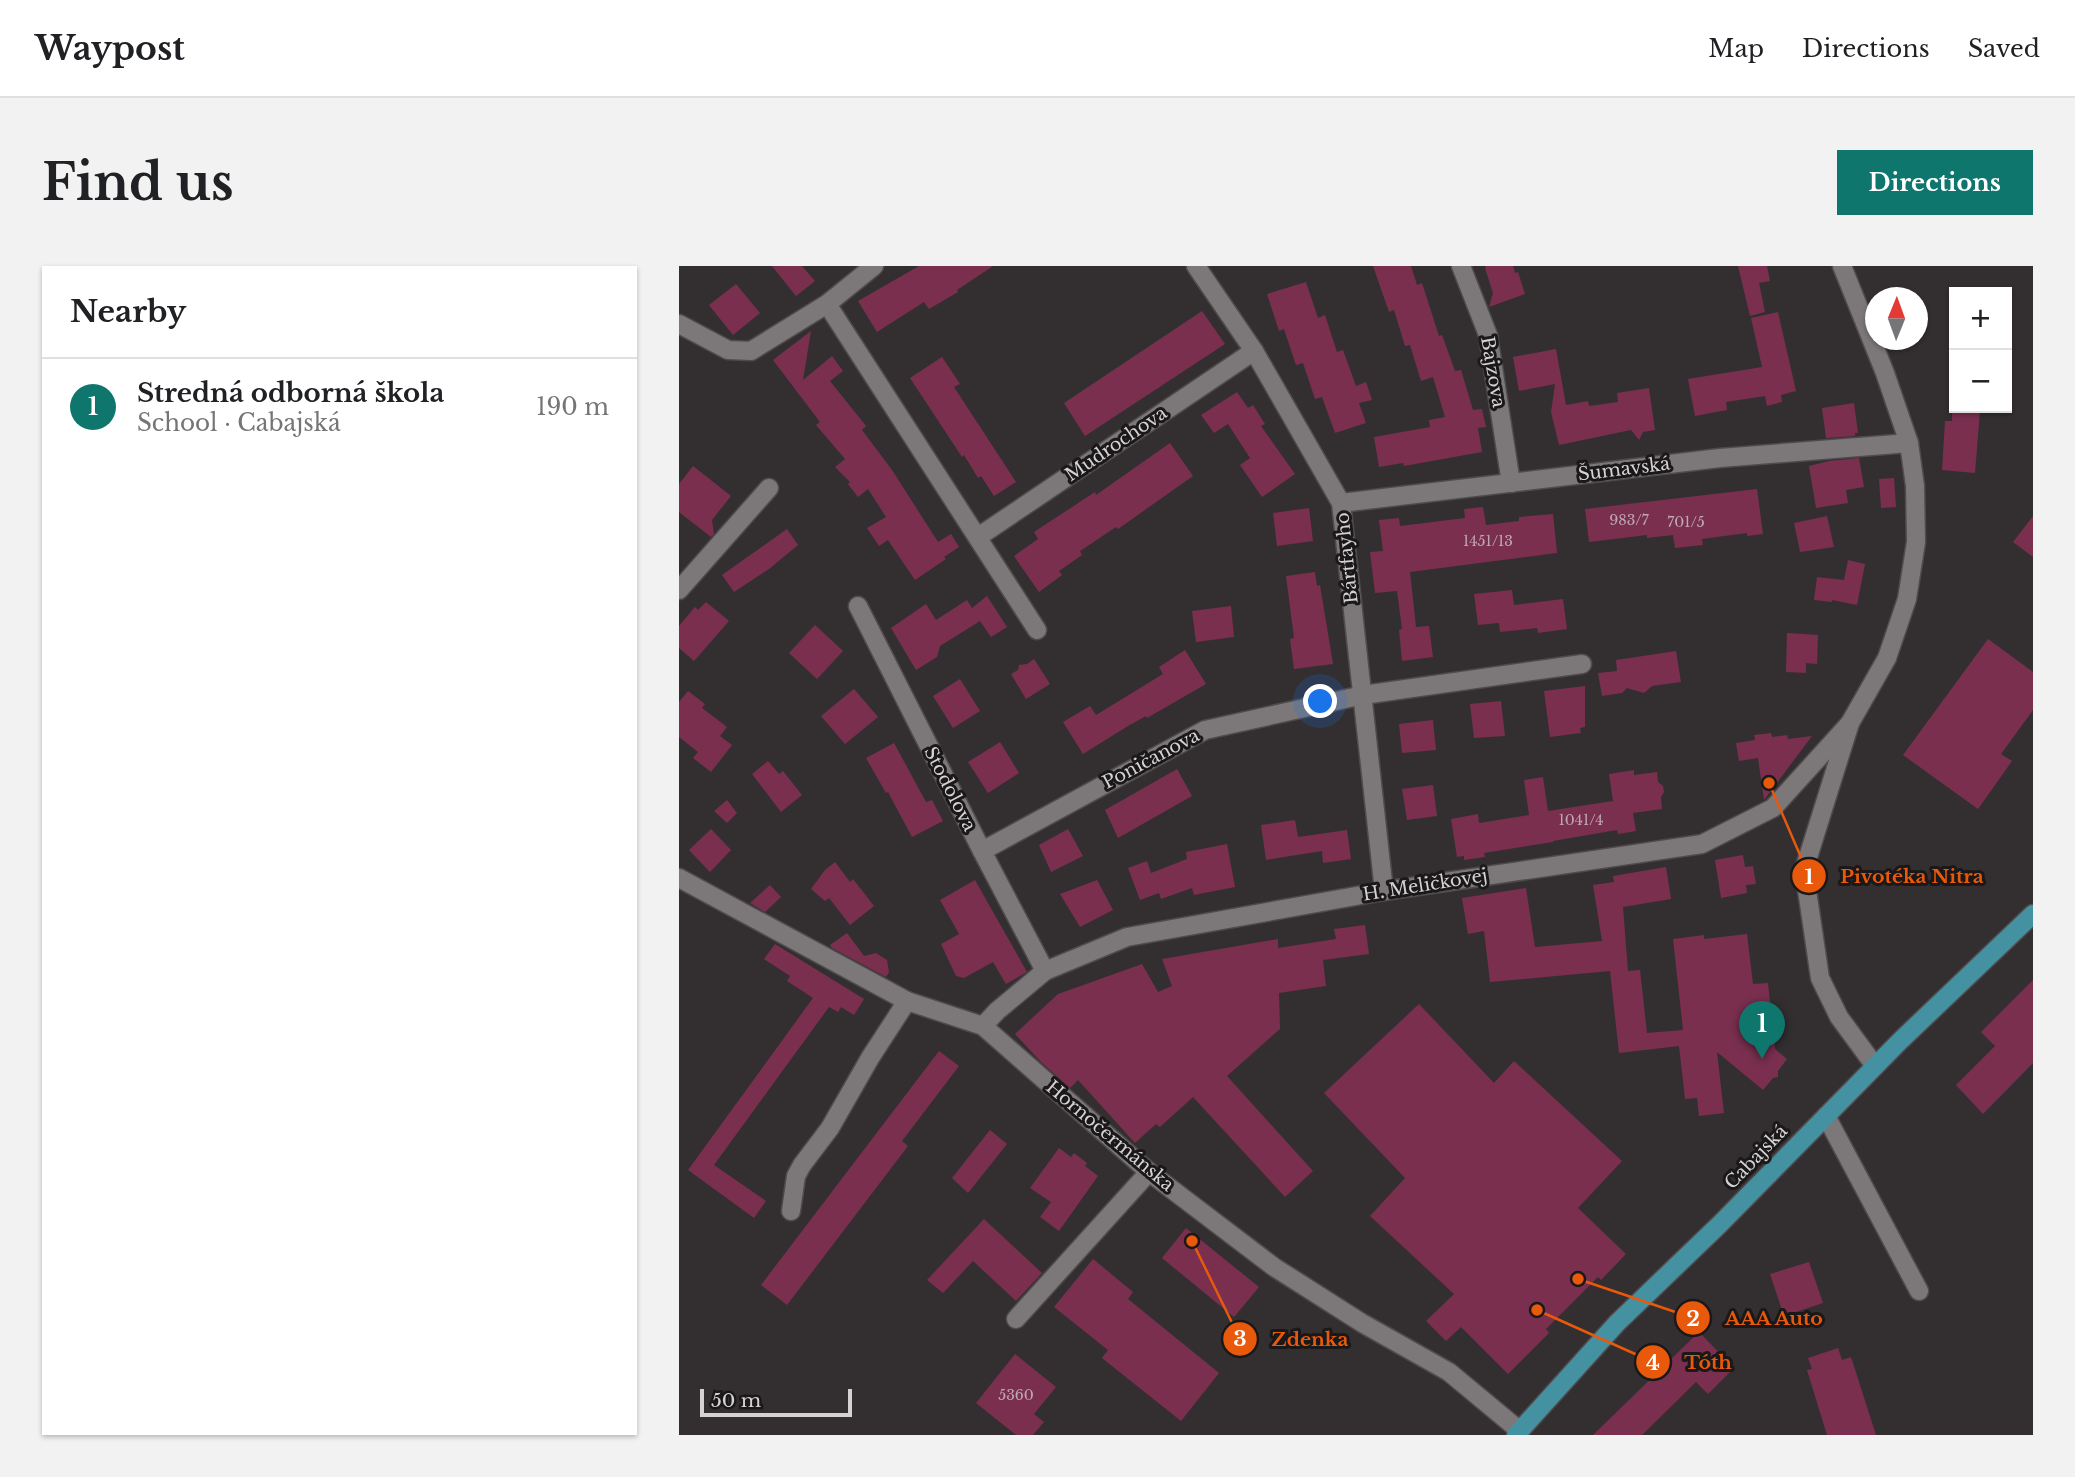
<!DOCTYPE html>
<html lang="en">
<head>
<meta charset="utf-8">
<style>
  body { margin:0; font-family:"Libre Baskerville",serif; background:#f2f2f2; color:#202124 }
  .controls { position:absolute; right:21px; top:21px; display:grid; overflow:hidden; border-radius:0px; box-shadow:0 2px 5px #0004 }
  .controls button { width:63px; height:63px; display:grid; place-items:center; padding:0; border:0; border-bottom:2px solid #e0e0e0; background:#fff; color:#202124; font:35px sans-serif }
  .compass { position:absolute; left:1186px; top:21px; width:63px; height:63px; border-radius:50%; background:#fff; box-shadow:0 2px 5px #0004; rotate:1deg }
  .scale { position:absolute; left:21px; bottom:18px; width:152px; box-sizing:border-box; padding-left:7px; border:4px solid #d4d2d2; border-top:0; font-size:19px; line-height:24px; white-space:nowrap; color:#d4d2d2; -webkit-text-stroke:5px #1a1818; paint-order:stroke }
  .you { position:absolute; left:642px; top:436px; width:24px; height:24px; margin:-18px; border:5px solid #fff; border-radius:50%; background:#1a73e8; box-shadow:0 0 0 10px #1a73e833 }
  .badge { display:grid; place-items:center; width:46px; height:46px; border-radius:50%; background:#0f766e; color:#fff; font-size:23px; font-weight:700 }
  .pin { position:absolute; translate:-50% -58px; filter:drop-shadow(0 2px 4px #0008) }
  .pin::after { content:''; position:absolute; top:37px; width:24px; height:21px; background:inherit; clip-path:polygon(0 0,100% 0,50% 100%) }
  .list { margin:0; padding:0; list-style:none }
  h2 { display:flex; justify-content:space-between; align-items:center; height:91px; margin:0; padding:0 28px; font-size:30px }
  h2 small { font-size:23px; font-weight:400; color:#757577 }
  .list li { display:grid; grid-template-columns:46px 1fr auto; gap:21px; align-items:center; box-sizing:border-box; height:98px; padding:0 28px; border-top:2px solid #e0e0e0 }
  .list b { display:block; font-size:26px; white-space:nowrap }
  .list p { margin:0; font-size:23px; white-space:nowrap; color:#757577 }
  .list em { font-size:23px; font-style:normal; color:#757577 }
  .map { position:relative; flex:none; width:1354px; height:1169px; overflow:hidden; border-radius:0px }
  header { display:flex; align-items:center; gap:42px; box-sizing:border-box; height:98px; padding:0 35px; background:#fff; border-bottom:2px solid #e0e0e0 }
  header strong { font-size:33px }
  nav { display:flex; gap:38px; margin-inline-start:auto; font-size:24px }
  .intro { display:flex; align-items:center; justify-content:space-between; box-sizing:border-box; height:168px; padding:0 42px }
  h1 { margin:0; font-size:49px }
  .button { padding:18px 32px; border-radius:0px; background:#0f766e; color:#fff; font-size:24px; font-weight:700 }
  main { display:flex; gap:42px; padding:0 42px }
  aside { flex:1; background:#fff; border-radius:0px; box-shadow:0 2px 5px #0004 }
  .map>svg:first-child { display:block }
  .building { fill:#7a2f4f }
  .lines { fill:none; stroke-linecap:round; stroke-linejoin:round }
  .minor-casing { stroke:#4f4b4c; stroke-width:21 }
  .major-casing { stroke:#4f4b4c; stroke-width:21 }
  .minor { stroke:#7c7779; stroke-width:18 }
  .major { stroke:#4491a1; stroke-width:18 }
  .labels { text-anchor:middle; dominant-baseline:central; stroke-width:6; stroke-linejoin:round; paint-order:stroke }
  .number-label { font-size:14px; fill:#bea9b1 }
  .street-label { font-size:18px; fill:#d4d2d2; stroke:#1a1818 }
  .leader { fill:none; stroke:#e8590c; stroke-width:2.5 }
  .callout-dot { fill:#e8590c; stroke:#1a1818; stroke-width:2.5 }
  .mark-label { font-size:21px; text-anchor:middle; font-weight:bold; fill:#fff }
  .callout-label { font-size:19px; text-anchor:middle; font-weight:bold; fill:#e8590c; stroke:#1a1818; stroke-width:6; stroke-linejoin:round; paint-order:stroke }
</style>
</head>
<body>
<header>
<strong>Waypost</strong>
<nav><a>Map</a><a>Directions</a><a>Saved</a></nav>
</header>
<div class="intro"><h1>Find us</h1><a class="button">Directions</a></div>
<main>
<aside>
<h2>Nearby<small></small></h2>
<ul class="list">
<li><span class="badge">1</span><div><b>Stredná odborná škola</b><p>School · Cabajská</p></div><em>190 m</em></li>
</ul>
</aside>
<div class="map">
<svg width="1354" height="1169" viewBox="0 0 1354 1169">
  <rect width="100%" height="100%" fill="#332f30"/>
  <!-- building -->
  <g class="building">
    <path d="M93,0H123L136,15L117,30Z"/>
    <path d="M240,0H314L278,24L279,26L250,43L245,36L198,66L179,35Z"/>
    <path d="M694,0H732L738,19L743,17L760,70L763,69L776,105L782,104L794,144L803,143L807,161L799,162L803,186L725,200L724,197L700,201L695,171L751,161L750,154L766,151L754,111L742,115L731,79L726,80L715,44L710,46Z"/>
    <path d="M807,0H834L836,7L839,6L846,28L810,41L814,27L806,2Z"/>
    <path d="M1059,0H1088L1091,15L1080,17L1086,46L1071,50Z"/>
    <path d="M627,16L639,52L646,49L658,86L664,84L677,120L687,116L693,134L680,137L687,157L656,167L643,131L636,133L624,97L617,99L605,63L600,65L588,28Z"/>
    <path d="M57,18L81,47L54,69L30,39Z"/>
    <path d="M523,45L546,78L406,170L385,137Z"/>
    <path d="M1099,46L1117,125L1102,129L1103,136L1088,140L1086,130L1047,136L1048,144L1016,150L1009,113L1083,101L1072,52Z"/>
    <path d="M132,65L124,114L153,90L164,105L151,115L187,160L183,164L213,204L259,276L272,268L280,281L265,291L267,293L236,314L209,274L200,280L188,262L207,251L189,223L179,231L169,218L171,216L156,201L166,193L137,159L141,156L94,94Z"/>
    <path d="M877,83L887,139L909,135L910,140L939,136L938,127L970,122L976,164L964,166L960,174L952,164L880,179L872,146L876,118L840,125L834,91Z"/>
    <path d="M263,91L281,118L275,121L337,216L315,230L302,210L299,212L285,189L283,191L231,112Z"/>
    <path d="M558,126L569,142L574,139L586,158L582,160L616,208L583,231L561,199L571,192L549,158L535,167L522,149Z"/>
    <path d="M1175,137L1179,167H1176V170L1147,172L1143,142Z"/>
    <path d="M1273,143L1301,145L1296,207L1263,204L1266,155H1273Z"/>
    <path d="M491,177L514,210L439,263L437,261L401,285L403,289L380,305L383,309L360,326L335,290L359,273L355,266L416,226L417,229Z"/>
    <path d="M1180,192L1185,221L1167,224L1169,237L1137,242L1130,200L1150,195Z"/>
    <path d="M14,200L52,230L33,254L35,268L32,271L0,246V218Z"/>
    <path d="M1215,212L1217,241L1202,242L1200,213Z"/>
    <path d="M1078,223L1084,268L1068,270V267L1023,273L1024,279L996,282L994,269L968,272V269L910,276L906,243Z"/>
    <path d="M804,241L807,259L840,255V251L874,248L878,287L731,306L737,361L750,360L754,391L723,395L720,364L723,363L718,325L696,327L691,286L704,285L700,254L720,252L721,260L786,252L785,243Z"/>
    <path d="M630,242L634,275L598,280L594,247Z"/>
    <path d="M1148,250L1155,281L1121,286L1115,257Z"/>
    <path d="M1354,250V291L1334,276Z"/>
    <path d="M108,263L119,279L90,303L55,326L43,309Z"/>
    <path d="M1169,294L1186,298L1178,339L1153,334V336L1135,334L1138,311L1165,314Z"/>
    <path d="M636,306L638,320L641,319L654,398L615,403L611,373L615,372L607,310Z"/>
    <path d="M833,324L835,339L884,333L888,363L859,367L858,362L821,366L820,357L799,359L795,328Z"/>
    <path d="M308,330L328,361L312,371L301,355L261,380L258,391L237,404L212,362L247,338L257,354L288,334L293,342Z"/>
    <path d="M27,336L50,355L15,395L0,382V360L16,341L19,344Z"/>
    <path d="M552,340L555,371L517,376L513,345Z"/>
    <path d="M136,359L164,385L138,413L110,387Z"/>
    <path d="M1108,367L1139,369L1138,398L1127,397V407L1107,406Z"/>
    <path d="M1309,373L1354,406V444L1322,488L1333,495L1299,543L1224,489Z"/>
    <path d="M506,384L527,418L468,452L467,450L449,460L404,488L384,456L411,440L417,449L484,408L480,401Z"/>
    <path d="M997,385L1002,416L973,420L965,427L948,422L943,427L923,430L919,407L938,405L937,394Z"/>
    <path d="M355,393L371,418L347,433L332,408L339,404L340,399L348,398Z"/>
    <path d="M281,413L301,445L274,462L254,430Z"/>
    <path d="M906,420V461L901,462L902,467L871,471L865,425Z"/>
    <path d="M175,423L199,451L166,478L142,450Z"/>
    <path d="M9,425L26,438L23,442L48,461L41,470L53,479L32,506L14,492L19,486L0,471V436Z"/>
    <path d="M822,435L826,470L795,472L791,438Z"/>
    <path d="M754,454L757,484L723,487L720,458Z"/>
    <path d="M1092,467L1093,471L1108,469L1109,473L1133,470L1085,534L1079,492L1060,495L1057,477L1076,474L1075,469Z"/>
    <path d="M321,476L340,507L309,527L289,496Z"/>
    <path d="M215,477L247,536L253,534L264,555L233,571L209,526L207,527L187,492Z"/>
    <path d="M89,495L100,508L104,505L123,529L102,546L73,508Z"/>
    <path d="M498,503L513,530L439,572L426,544Z"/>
    <path d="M955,504V509L978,506L979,516L984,520L985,526L982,531L983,543L954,547L957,565L939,568L938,564L874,575V576L805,587L806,591L785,594V590L778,591L772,553L799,548L800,557L850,549L845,514L864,511L869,545L934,535L930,508Z"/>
    <path d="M754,519L758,550L728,554L723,523Z"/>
    <path d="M48,534L58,547L48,557L35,545Z"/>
    <path d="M616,554L619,571L668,564L672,593L644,597L643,585L587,594L582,559Z"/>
    <path d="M32,563L52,584L31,606L10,584Z"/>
    <path d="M389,563L404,590L372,606L360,579Z"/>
    <path d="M548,578L556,621L515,629L513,622L482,633L480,627L461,634L449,602L468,595L472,607L508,593L507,586Z"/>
    <path d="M1064,589L1066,601L1074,600L1077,618L1067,619L1068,627L1042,632L1036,594Z"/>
    <path d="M156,596L171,616L174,613L195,640L171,659L150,632L146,635L132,623L146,604Z"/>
    <path d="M987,601L992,633L944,641L949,705L961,704L968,767L1004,764L994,673L1025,669V673L1068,668L1074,718L1089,717L1096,783L1108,793L1099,805V811L1094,812L1084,824L1038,786L1045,847L1020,850L1018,832L1006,833L1000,780L940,787L931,705L811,716L805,665L789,668L783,632L847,622L856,681L923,675L914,619L935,616L934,610Z"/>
    <path d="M296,614L348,706L327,718L314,696L285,712L277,710L262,678L280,668L261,634Z"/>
    <path d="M418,614L434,644L401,661L381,628Z"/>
    <path d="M91,619L102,631L86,646L71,637Z"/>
    <path d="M686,659L690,688L644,694L647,720L600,727L601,763L548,810L634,905L606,931L514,831L481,861L477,858L456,877L399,814L391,822L361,795L336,768L379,728L463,698L479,726L493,720L483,693L599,673V682L657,673L655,663Z"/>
    <path d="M168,667L185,690L197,687L208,694L210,706L207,711L153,682L151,679Z"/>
    <path d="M96,678L185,733L175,749L162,741L159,746L150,741L35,899L87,935L75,952L9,904L134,732L108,715L111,710L85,693Z"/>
    <path d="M1354,714V797L1304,848L1277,819L1316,780L1302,766Z"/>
    <path d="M740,738L815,817L835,795L943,895L899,942L947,988L922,1014L919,1011L867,1063L870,1067L829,1108L782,1061L767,1075L747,1055L775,1028L691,950L726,912L645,827Z"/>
    <path d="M260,785L280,800L223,875L229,880L108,1039L82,1019Z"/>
    <path d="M311,864L328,878L289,927L273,912Z"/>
    <path d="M380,882L392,891L395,887L408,897L406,900L419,910L380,965L361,951L372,936L351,922Z"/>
    <path d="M305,953L363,1007L337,1035L294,995L264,1027L248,1014Z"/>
    <path d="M507,962L580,1021L555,1051L483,992Z"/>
    <path d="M414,993L454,1026L449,1033L540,1107L502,1155L423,1092L429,1084L375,1041Z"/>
    <path d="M1130,996L1144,1037L1105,1050L1091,1008Z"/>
    <path d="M1020,1066L1055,1102L1029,1128L1017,1116L963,1169H914Z"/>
    <path d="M1159,1082L1163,1094L1172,1091L1197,1169H1148L1128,1104L1133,1103L1129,1092Z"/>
    <path d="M336,1088L377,1121L355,1148L365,1156L354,1169H337L297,1137Z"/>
  </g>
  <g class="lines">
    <!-- minor casing -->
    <g class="minor-casing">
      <g id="minor">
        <path d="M517,0L575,85L662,237L705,625"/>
        <path d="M782,0L809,69L832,217"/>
        <path d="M1163,0L1206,107L1230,177L1236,220L1237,276L1228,333L1208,392L1171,457L1125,604L1141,712L1160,751L1196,800"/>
        <path d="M148,38L358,364"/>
        <path d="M0,58L49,84L72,85L148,38L195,0"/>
        <path d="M662,237L1041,192L1230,177"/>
        <path d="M299,271L575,85"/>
        <path d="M0,324L90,222"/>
        <path d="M179,340L303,585L366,705"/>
        <path d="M303,585L526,464L684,429L903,398"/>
        <path d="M0,612L228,735L304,760L470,906L595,1001L683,1057L770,1106L841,1165"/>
        <path d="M304,760L318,745L366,705L448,671L705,625L1023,578L1094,542L1171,457"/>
        <path d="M1147,850L1240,1025"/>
        <path d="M112,945L117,910L123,899L151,862L191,792L228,735"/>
        <path d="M337,1053L470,906"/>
      </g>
    </g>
    <!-- major casing -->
    <g class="major-casing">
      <path id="major" d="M837,1169L938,1057L1041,958L1221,775L1354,648"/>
    </g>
    <!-- minor -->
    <use href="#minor" class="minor"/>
    <!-- major -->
    <use href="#major" class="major"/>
  </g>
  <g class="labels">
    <!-- number labels -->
    <g class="number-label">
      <text x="950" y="254">983/7</text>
      <text x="1007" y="256">701/5</text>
      <text x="809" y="275">1451/13</text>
      <text x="902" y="554">1041/4</text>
      <text x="337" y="1129">5360</text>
    </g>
    <!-- street labels -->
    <g class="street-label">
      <text transform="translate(814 106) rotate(80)">Bajzova</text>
      <text transform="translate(437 178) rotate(-34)">Mudrochova</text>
      <text transform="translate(945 203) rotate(-7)">Šumavská</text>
      <text transform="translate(668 292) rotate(-96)">Bártfayho</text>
      <text transform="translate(472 493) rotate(-28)">Poničanova</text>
      <text transform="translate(271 523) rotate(63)">Stodolova</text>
      <text transform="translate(746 619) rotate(-9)">H. Meličkovej</text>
      <text transform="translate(431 870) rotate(40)">Hornočermánska</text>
      <text transform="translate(1077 891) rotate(-46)">Cabajská</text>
    </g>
  </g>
  <!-- callouts -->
  <path class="leader" d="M1090 517L1130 610M899 1013L1014 1052M513 975L561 1073M858 1044L974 1096"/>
  <g class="callout-dot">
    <circle cx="1090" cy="517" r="7"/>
    <circle cx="899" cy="1013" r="7"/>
    <circle cx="513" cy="975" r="7"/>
    <circle cx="858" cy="1044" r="7"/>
    <circle cx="1130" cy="610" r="18"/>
    <circle cx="1014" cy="1052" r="18"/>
    <circle cx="561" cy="1073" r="18"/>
    <circle cx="974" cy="1096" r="18"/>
  </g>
  <g class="mark-label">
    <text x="1130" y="618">1</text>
    <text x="1014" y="1060">2</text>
    <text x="561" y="1080">3</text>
    <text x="974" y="1104">4</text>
  </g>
  <g class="callout-label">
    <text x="1233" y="617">Pivotéka Nitra</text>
    <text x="1095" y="1059">AAA Auto</text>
    <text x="631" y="1080">Zdenka</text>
    <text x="1029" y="1103">Tóth</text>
  </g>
</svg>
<div class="controls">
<button>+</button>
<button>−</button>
</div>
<svg class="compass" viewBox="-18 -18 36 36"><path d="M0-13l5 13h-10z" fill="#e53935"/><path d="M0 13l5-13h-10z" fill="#757577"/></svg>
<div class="scale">50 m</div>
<div class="you"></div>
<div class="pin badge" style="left:1083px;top:793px">1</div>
</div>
</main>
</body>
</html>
